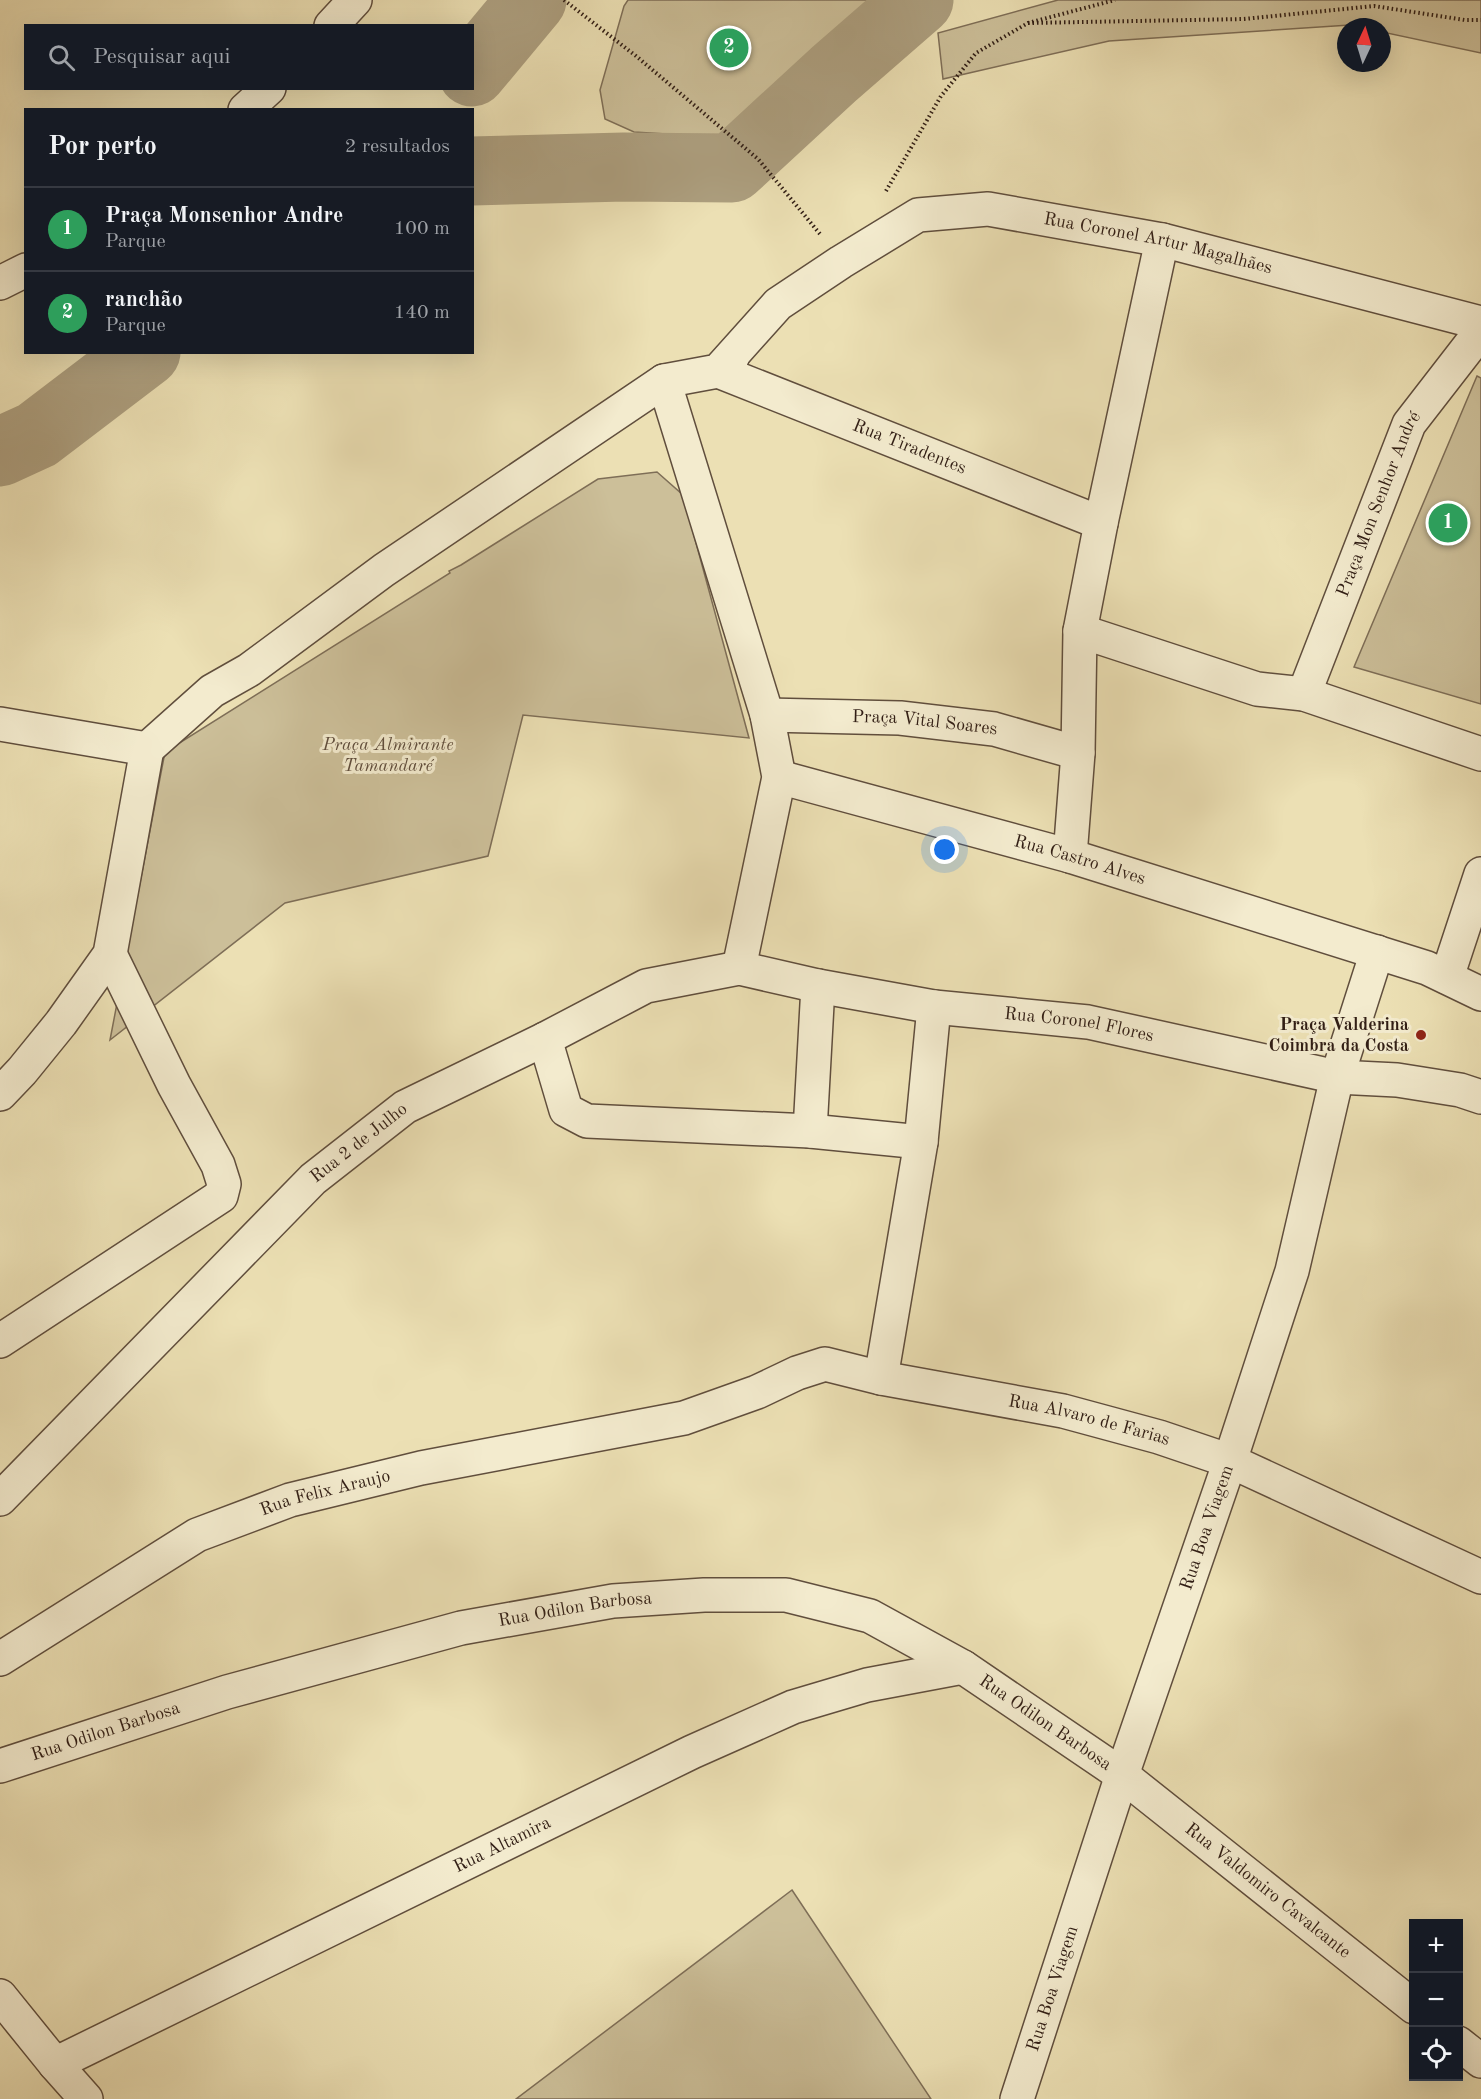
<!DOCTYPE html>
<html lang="pt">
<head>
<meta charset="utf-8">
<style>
  body { margin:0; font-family:"Old Standard TT",serif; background:#20242c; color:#f1f3f6 }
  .controls { position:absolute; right:18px; bottom:18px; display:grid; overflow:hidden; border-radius:0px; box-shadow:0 6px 24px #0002 }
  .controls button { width:54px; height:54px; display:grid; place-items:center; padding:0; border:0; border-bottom:2px solid #363941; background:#171b24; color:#f1f3f6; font:30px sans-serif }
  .compass { position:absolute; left:1337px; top:18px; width:54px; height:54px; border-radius:50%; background:#171b24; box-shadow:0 6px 24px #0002; rotate:4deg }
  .you { position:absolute; left:945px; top:850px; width:21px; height:21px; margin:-15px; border:4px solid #fff; border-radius:50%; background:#1a73e8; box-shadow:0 0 0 9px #1a73e833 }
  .badge { display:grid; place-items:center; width:39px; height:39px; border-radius:50%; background:#8c9099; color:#fff; font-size:20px; font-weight:700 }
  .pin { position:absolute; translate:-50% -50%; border:3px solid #fff; box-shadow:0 2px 6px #0006 }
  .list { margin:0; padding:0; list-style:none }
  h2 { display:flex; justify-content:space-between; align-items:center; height:78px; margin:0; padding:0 24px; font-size:26px }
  h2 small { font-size:20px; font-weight:400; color:#9ea1a6 }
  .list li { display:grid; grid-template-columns:39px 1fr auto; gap:18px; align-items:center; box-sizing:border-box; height:84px; padding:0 24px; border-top:2px solid #363941 }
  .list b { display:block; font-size:22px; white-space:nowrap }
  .list p { margin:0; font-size:20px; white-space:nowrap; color:#9ea1a6 }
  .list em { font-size:20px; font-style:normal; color:#9ea1a6 }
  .icon { flex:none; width:33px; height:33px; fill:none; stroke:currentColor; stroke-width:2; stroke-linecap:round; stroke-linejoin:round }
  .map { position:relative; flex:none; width:1481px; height:2099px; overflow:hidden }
  .search { position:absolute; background:#171b24; box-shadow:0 6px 24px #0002; left:24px; top:24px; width:450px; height:66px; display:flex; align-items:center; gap:15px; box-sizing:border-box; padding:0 21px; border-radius:0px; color:#9ea1a6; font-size:22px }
  .panel { position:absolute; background:#171b24; box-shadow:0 6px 24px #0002; left:24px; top:108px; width:450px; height:246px; border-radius:0px }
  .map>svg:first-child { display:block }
  .green { fill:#ccbf99; stroke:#7e6e57; stroke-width:1.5 }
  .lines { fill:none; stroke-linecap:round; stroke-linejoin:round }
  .river { stroke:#ac9e7e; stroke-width:69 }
  .minor-casing { stroke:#604e3d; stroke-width:36 }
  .tertiary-casing { stroke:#604e3d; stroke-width:36 }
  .path { stroke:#311e15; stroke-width:4; stroke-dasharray:1.5 3; stroke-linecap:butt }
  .minor { stroke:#f3ebce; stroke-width:33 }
  .tertiary { stroke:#f3ebce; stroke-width:33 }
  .poi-dot { fill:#8f2418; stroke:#f3ebce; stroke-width:2 }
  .labels { text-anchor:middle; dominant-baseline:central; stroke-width:6; stroke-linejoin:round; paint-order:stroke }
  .street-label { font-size:18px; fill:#311e15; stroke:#f3ebce }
  .park-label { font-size:18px; font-style:italic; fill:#604e3d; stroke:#f3ebce }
  .poi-label { font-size:18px; font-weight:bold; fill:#311e15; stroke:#f3ebce; text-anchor:end }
</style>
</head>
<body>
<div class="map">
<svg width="1481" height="2099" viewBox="0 0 1481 2099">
  <rect width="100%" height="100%" fill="#ece0b4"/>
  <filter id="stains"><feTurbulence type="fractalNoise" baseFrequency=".00333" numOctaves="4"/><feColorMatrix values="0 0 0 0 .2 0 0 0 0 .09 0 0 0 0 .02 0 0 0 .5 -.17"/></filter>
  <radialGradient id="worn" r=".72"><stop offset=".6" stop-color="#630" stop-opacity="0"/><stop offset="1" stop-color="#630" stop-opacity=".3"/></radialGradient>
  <!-- green -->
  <g class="green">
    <path d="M628,0H905L723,148L715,137L634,132L605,119L600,90L624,6Z"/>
    <path d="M1058,0H1481V53L1382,32V27H1361L1350,25L1109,41L943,79L938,33Z"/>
    <path d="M1477,376L1481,378V704L1354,667Z"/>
    <path d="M657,472L683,495L749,738L523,715L488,856L285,903L110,1040L165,752L450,573L449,571L461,565L598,479Z"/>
    <path d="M792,1890L931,2099H516Z"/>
  </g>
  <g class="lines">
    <!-- river -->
    <g class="river">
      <path d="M472,72L532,0"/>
      <path d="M472,171L624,167L732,168L834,74L919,0"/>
      <path d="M0,452L37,435L146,352"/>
    </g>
    <!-- minor casing -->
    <g class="minor-casing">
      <g id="minor">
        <path id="s1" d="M732,358L718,371L1101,523"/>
        <path d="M664,381L767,715L779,777L739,968"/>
        <path d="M1080,631L1257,689L1304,694L1481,754"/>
        <path id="s2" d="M1304,694L1409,424L1481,331"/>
        <path id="s3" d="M767,715L900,718L994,729L1078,753"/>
        <path d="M0,724L147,749"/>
        <path id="s4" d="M147,749L212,691L249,670L384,570L664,381L718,371L778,304L841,262L918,215L988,209L1162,240L1481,323"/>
        <path id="s5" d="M779,777L1070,856L1427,968L1481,994"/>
        <path d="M1070,856L1078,753L1080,631L1101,523L1162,240"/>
        <path d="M1447,977L1481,874"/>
        <path d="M545,1039L566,1110L587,1121L810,1131L921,1142"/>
        <path d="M0,1094L22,1071L61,1023L110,954L147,749"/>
        <path d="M810,1131L818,986"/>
        <path d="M0,1341L221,1196L224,1184L218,1165L174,1085L110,954"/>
        <path d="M881,1378L921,1142L934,1007"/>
        <path id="s6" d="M0,1499L313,1179L405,1107L545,1039L646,986L739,968L818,986L934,1007L1088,1022L1337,1077L1397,1080L1460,1090L1481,1097"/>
        <path id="s7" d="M0,1659L197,1535L290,1500L421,1468L684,1418L757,1392L797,1373L825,1364L881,1378L1063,1411L1159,1437L1230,1461L1481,1577"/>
        <path id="s8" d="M0,1766L227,1692L461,1628L613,1601L704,1595H786L870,1616L963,1667L1122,1775L1414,2007"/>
        <path d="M0,1996L55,2064L86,2099"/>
        <path d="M1458,2043L1481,2061"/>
        <path id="s9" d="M55,2064L692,1752L793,1707L867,1685L963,1667"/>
        <path id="s10" d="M1017,2099L1122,1775L1230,1461L1292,1271L1337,1077L1377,952"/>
      </g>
    </g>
    <!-- tertiary casing -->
    <g class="tertiary-casing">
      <g id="tertiary">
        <path d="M331,26L355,0"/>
        <path d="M245,110L269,88"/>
        <path d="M0,283L26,270"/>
      </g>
    </g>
    <!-- path -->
    <g class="path">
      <path d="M564,0L636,56L758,159L820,234"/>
      <path d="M1028,23L1244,19L1374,6L1465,20H1481"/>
      <path d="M886,191L941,96L976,53L1028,23L1115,0"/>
    </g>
    <!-- minor -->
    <use href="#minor" class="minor"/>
    <!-- tertiary -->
    <use href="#tertiary" class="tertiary"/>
  </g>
  <!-- markers -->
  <circle class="poi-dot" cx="1421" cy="1035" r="6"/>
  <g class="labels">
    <!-- street labels -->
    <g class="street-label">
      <text stroke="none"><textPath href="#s4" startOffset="1190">Rua Coronel Artur Magalhães</textPath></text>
      <text stroke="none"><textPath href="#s1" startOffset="225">Rua Tiradentes</textPath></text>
      <text stroke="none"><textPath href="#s2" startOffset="204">Praça Mon Senhor André</textPath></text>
      <text stroke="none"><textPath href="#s3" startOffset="158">Praça Vital Soares</textPath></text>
      <text stroke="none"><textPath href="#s5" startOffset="312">Rua Castro Alves</textPath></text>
      <text stroke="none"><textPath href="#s6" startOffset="1274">Rua Coronel Flores</textPath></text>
      <text stroke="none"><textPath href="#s6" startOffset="506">Rua 2 de Julho</textPath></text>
      <text stroke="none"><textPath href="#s7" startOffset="1156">Rua Alvaro de Farias</textPath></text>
      <text stroke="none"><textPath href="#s7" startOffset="368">Rua Felix Araujo</textPath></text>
      <text stroke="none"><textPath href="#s10" startOffset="602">Rua Boa Viagem</textPath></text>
      <text stroke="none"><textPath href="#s8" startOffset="597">Rua Odilon Barbosa</textPath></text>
      <text stroke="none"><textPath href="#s8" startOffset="1101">Rua Odilon Barbosa</textPath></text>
      <text stroke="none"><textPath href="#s8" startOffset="111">Rua Odilon Barbosa</textPath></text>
      <text stroke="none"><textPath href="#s9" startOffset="498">Rua Altamira</textPath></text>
      <text stroke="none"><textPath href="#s8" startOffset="1380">Rua Valdomiro Cavalcante</textPath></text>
      <text stroke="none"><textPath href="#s10" startOffset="116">Rua Boa Viagem</textPath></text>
    </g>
    <!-- park labels -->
    <g class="park-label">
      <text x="388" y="745">Praça Almirante<tspan x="388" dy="21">Tamandaré</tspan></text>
    </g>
    <!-- poi labels -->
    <g class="poi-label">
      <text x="1409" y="1025">Praça Valderina<tspan x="1409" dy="21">Coimbra da Costa</tspan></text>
    </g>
  </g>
  <rect width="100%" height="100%" filter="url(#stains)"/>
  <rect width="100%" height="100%" fill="url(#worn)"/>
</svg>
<div class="controls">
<button>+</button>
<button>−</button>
<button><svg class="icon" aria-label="locate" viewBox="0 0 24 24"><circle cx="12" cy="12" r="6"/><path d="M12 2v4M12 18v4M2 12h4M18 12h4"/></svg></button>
</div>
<svg class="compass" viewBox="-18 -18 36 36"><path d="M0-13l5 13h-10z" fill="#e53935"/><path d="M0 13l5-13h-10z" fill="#9ea1a6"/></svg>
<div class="you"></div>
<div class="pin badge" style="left:1448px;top:523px;background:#2e9e5b">1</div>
<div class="pin badge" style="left:729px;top:48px;background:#2e9e5b">2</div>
<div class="search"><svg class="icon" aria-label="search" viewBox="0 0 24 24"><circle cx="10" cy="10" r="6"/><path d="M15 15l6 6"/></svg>Pesquisar aqui</div>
<section class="panel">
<h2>Por perto<small>2 resultados</small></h2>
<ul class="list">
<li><span class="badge" style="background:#2e9e5b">1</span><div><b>Praça Monsenhor Andre</b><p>Parque</p></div><em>100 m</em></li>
<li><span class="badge" style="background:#2e9e5b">2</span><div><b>ranchão</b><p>Parque</p></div><em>140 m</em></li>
</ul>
</section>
</div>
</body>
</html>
